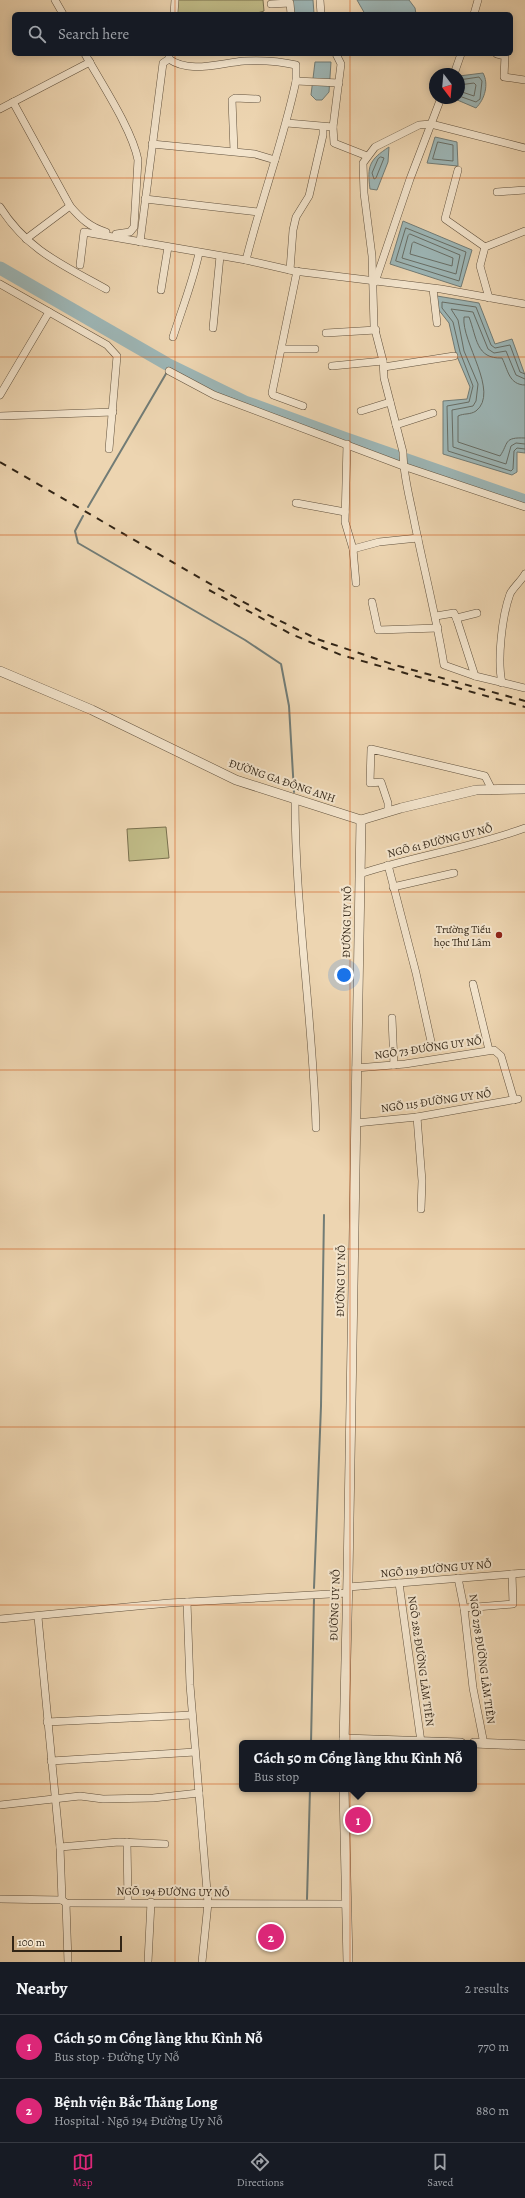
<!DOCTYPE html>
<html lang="en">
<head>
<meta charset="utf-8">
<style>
  body { margin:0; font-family:Alegreya,serif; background:#242831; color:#f1f3f6 }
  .compass { position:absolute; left:429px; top:68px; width:36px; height:36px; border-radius:50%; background:#171b24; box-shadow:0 2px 10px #0003; rotate:164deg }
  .scale { position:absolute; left:12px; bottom:10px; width:110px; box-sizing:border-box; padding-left:4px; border:2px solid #322516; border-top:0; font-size:11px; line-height:14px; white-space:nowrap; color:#322516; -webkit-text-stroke:3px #f3e4cc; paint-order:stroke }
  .you { position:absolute; left:344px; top:975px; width:14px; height:14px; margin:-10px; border:3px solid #fff; border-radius:50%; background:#1a73e8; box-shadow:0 0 0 6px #1a73e833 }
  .badge { display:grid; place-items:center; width:26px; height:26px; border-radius:50%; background:#db2777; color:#fff; font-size:13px; font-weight:700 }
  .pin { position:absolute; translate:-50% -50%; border:2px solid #fff; box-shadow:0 1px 4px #0006 }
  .popup { position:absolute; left:239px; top:1740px; width:238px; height:52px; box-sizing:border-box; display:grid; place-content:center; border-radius:6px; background:#171b24; filter:drop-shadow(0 1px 3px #0005); font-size:13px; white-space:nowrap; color:#9ea1a6 }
  .popup b { font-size:15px; color:#f1f3f6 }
  .popup::after { content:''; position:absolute; left:50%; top:100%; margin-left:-8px; border:8px solid transparent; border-top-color:#171b24 }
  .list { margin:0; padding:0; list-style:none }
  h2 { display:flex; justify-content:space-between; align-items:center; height:52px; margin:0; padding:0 16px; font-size:17px }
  h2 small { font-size:13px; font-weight:400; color:#9ea1a6 }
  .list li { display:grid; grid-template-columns:26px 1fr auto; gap:12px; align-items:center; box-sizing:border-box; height:64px; padding:0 16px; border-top:1px solid #363941 }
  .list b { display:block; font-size:15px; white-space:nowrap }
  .list p { margin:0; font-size:13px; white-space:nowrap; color:#9ea1a6 }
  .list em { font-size:13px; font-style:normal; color:#9ea1a6 }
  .icon { flex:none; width:22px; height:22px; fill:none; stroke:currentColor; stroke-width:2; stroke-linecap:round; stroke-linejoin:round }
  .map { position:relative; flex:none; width:525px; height:1962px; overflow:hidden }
  .search { position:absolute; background:#171b24; box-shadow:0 2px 10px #0003; left:12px; right:12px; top:12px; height:44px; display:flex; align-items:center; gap:10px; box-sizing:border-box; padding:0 14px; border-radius:6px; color:#9ea1a6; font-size:15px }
  .sheet { height:180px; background:#171b24 }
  nav { display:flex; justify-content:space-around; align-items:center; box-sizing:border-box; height:56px; border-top:1px solid #363941; background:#171b24; font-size:11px; color:#9ea1a6 }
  nav a { display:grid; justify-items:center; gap:2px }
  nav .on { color:#db2777 }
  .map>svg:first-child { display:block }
  .green { fill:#c0bb87; stroke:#79704e }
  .water { fill:#9db6b6; stroke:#727c76 }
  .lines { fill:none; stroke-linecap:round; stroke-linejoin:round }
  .shore { stroke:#686e66; stroke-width:1 }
  .stream { stroke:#727c76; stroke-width:2 }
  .river { stroke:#9db6b6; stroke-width:13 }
  .minor-casing { stroke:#61513d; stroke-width:8 }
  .tertiary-casing { stroke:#61513d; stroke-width:10 }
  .minor { stroke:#f3e4cc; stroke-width:7 }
  .tertiary { stroke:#f3e4cc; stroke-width:9 }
  .rail { stroke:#322516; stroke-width:2; stroke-dasharray:7 7; stroke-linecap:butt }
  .grid { fill:none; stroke:#cd510e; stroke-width:1; stroke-opacity:0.55 }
  .poi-dot { fill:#8f2418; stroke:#f3e4cc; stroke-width:1.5 }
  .labels { text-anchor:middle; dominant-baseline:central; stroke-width:4; stroke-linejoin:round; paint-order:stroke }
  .street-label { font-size:11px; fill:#322516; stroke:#f3e4cc }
  .poi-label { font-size:11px; fill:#322516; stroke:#f3e4cc; text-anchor:end }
</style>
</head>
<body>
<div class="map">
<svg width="525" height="1962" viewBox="0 0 525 1962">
  <rect width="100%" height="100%" fill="#edd5b1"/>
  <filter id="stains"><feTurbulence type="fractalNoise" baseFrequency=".005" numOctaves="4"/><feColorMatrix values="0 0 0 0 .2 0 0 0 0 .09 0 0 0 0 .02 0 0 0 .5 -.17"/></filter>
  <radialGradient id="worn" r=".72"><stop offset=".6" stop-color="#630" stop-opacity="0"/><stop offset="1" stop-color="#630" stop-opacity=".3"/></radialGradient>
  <!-- green -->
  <g class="green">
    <path d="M175,0H263L264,11L254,14H174Z"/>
    <path d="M166,827L169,858L129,861L127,829Z"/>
  </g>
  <!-- water -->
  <g class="water">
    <path d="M291,0H313L314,14H292Z"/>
    <path d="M357,0H409L415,8L416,14H365Z"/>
    <path d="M315,62H331L329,92L322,100H316L311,95Z"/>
    <path d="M483,73C489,84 485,99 476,108L455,99L459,98V76Z"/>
    <path d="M435,137L457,142L458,166L427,163Z"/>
    <path d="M389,147L388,162L377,190L370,189C367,166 369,160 389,147Z"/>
    <path d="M403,221L472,250L461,287L390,264Z"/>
    <path d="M437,296L479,303L495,344L512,339L525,375V453L517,452V472L512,475L443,454V401L467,399L470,387L456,354L449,323L438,309Z"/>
  </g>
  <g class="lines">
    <!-- shore -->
    <g class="shore">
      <path d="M459,80L479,77L482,81L480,99L476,102L459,96"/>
      <path d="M459,85L474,83L476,85L474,96L459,91"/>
      <path d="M438,142L453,145V161L433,159Z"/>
      <path d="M381,157L384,158L376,178L374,179L372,173L378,159Z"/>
      <path d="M406,228L466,252L459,281L396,261Z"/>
      <path d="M410,234L460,255L456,274L402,258L408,236Z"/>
      <path d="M414,242L453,258L452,266L410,254L412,244Z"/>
      <path d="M525,374L520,372L510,345L495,348L491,345L476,307L442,302V308L453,322L460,352L473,386L469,402L447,406L448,451L511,471L513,469L514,451L517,448L525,449"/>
      <path d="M525,379L516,375L506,351L494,353L488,349L473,312L451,309L458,320L464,351L478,384L476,401L473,406L452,410L453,447L506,464L511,446L516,443L525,444"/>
      <path d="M525,385C509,385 508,370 502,358C476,359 477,338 469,317H464C461,342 500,392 476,411C470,415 464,413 458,416V442L500,456C509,443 503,437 525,438"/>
    </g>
    <!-- stream -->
    <g class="stream">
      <path d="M88,507L167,372"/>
      <path d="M83,516L75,531L78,543L245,640L281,664L289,706L294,792"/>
      <path d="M314,1588L321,1406L324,1215"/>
      <path d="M311,1743L314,1598"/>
      <path d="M307,1899L310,1789"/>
    </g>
    <!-- river -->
    <path class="river" d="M0,268L167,364L245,402L344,438L525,501"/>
    <!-- minor casing -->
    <g class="minor-casing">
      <g id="minor">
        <path d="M55,0L63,14"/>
        <path d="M320,0L321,14"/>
        <path d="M271,4L290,3L291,14"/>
        <path d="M174,14L175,0"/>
        <path d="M474,14L478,0"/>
        <path d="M85,54C101,83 132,129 138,160L134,227L130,232L116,234"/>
        <path d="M497,54L505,56L504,77L525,80"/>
        <path d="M169,59C190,74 220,63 244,61C262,60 279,61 296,65V81L339,83"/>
        <path d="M454,74L461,54"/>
        <path d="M13,102L70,206C81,219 90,227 106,232"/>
        <path d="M0,109L90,62"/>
        <path d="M287,123L333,127L334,143L367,156"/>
        <path d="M333,127L341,64L336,54"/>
        <path d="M152,144L255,154L275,160"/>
        <path d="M525,148L431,124L419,125L375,147L363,163L364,193L372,256L374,326L383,361L384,378L403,452C403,473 409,495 413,515C423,566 436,615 444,665L475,676L525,688"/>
        <path d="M234,151L232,100L235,98L257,99"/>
        <path d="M458,170L445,219L485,247"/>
        <path d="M497,192L525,190"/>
        <path d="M145,199L258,212"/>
        <path d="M0,207C27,250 63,265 106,289"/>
        <path d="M26,239L70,206"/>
        <path d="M140,242L163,63L169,59V54"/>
        <path d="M246,260C261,200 283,142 296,81"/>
        <path d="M80,265L84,232L246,260L294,271L441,289L525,304"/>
        <path d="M290,270L293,230L296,217L309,196L323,135V127"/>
        <path d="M297,271L272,393L273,395L303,406"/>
        <path d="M375,282L410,179L441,98"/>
        <path d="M0,284L107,345L117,356L109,449"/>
        <path d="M433,289L437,323"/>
        <path d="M161,290L168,247"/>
        <path d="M489,298L480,266L485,247L525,231"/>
        <path d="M213,328L220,256"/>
        <path d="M326,333L376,330"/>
        <path d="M173,337C182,309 193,281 199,253"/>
        <path d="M282,349H315"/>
        <path d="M332,366L383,361"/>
        <path d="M384,367L454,356"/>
        <path d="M169,371L214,395L403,466L525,507"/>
        <path d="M0,395L49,312"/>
        <path d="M361,411L390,402"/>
        <path d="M0,416L113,412"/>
        <path d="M396,425L433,413"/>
        <path d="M347,444L345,522L353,549L356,583"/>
        <path d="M296,503L345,512"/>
        <path d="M353,549L379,542L418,538"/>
        <path d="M372,602L378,630L438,628"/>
        <path d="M436,616L454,613L457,620"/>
        <path d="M475,676L457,620V618L477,613"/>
        <path d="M502,683C497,660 502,616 510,594C512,589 522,580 525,574"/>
        <path d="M295,799C295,909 313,1019 316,1128"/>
        <path d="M388,812V803L381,782L370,783L371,749L485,776L492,790"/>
        <path d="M388,865L416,973L432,1046"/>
        <path d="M360,874C414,856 471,848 525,828"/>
        <path d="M393,887L454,873"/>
        <path d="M473,984L489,1050"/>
        <path d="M392,1018L394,1065"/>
        <path d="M356,1068L405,1064L494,1050L501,1056L514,1100"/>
        <path d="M417,1117L422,1181L421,1209"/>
        <path d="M356,1123L417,1117L518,1099"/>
        <path d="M458,1578L464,1608L473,1688L484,1744"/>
        <path d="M399,1583L421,1742"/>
        <path d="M348,1587L525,1573"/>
        <path d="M187,1602L190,1685L208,1903L202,1962"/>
        <path d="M464,1608L513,1604L512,1574"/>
        <path d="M38,1617L60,1847L62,1900"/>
        <path d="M0,1619L169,1603L348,1593"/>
        <path d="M47,1722L192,1715"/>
        <path d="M51,1761L195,1752"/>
        <path d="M0,1805L80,1796L103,1799L153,1798L199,1793"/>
        <path d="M127,1842L128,1902"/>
        <path d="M60,1847L119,1842L165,1844"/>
        <path d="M0,1899L62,1900L66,1903L347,1904"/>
        <path d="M66,1903L68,1962"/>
        <path d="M148,1962L151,1902"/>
      </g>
    </g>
    <!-- tertiary casing -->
    <g class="tertiary-casing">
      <g id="tertiary">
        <path d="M0,671L92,710L236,780L361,820L401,808L476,790L525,789"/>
        <path d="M344,1739L461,1743"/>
        <path d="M344,1743L348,1577L361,820"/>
        <path d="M474,1743L525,1745"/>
        <path d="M344,1789L348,1962"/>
      </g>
    </g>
    <!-- minor -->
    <use href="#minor" class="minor"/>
    <!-- tertiary -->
    <use href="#tertiary" class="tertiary"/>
    <!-- rail -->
    <g class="rail">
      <path d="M0,462L205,581L262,612L317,639L395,665L525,701"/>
      <path d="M209,590L291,634L341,655L525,707"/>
    </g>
  </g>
  <!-- grid -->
  <path class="grid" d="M175,0V14M350,0V14M175,54V1962M350,54V1962M0,178H525M0,357H525M0,535H525M0,713H525M0,892H525M0,1070H525M0,1249H525M0,1427H525M0,1605H525M0,1784H525"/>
  <!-- markers -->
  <circle class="poi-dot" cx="499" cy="935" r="4"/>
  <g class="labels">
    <!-- street labels -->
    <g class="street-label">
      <text transform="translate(282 781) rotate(19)">ĐƯỜNG GA ĐÔNG ANH</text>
      <text transform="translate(440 841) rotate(-14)">NGÕ 61 ĐƯỜNG UY NỖ</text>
      <text transform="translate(347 922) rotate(-89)">ĐƯỜNG UY NỖ</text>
      <text transform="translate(428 1048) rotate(-8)">NGÕ 73 ĐƯỜNG UY NỖ</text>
      <text transform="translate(436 1101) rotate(-8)">NGÕ 115 ĐƯỜNG UY NỖ</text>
      <text transform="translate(341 1281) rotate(-89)">ĐƯỜNG UY NỖ</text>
      <text transform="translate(436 1569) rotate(-5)">NGÕ 119 ĐƯỜNG UY NỖ</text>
      <text transform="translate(335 1605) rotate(-88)">ĐƯỜNG UY NỖ</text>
      <text transform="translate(482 1659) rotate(82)">NGÕ 278 ĐƯỜNG LÂM TIÊN</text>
      <text transform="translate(421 1661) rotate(82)">NGÕ 282 ĐƯỜNG LÂM TIÊN</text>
      <text transform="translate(173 1892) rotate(1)">NGÕ 194 ĐƯỜNG UY NỖ</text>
    </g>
    <!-- poi labels -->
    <g class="poi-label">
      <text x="491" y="929">Trường Tiểu<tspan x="491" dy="13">học Thư Lâm</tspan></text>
    </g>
  </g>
  <rect width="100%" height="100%" filter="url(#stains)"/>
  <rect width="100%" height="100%" fill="url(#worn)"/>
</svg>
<svg class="compass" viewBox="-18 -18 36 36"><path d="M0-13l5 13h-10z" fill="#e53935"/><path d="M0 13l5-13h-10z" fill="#9ea1a6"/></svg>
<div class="scale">100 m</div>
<div class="you"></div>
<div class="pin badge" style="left:358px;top:1820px">1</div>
<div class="popup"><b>Cách 50 m Cổng làng khu Kình Nỗ</b>Bus stop</div>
<div class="pin badge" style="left:271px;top:1937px">2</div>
<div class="search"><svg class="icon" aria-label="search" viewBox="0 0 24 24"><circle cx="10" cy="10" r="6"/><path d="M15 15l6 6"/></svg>Search here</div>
</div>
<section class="sheet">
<h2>Nearby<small>2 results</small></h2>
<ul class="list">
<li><span class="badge">1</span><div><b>Cách 50 m Cổng làng khu Kình Nỗ</b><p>Bus stop · Đường Uy Nỗ</p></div><em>770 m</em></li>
<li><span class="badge">2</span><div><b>Bệnh viện Bắc Thăng Long</b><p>Hospital · Ngõ 194 Đường Uy Nỗ</p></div><em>880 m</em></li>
</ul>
</section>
<nav>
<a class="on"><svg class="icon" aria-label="map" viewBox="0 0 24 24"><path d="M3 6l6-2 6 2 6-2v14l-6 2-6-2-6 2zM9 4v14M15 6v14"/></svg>Map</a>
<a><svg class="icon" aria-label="directions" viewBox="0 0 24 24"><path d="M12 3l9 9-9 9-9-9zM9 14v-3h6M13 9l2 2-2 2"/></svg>Directions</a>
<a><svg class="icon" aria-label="saved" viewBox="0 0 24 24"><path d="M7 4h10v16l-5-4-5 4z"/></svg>Saved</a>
</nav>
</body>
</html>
